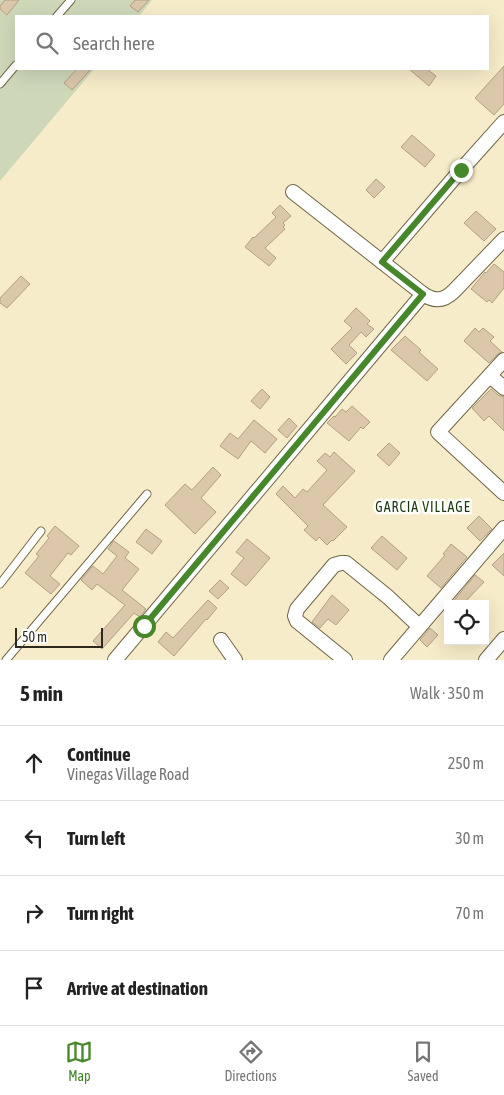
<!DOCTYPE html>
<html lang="en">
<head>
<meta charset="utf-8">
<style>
  body { margin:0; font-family:"Asap Condensed",sans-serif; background:#f6f6f6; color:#222 }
  .controls { position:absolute; right:15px; bottom:15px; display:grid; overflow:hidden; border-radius:0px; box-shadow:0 5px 20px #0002 }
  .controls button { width:45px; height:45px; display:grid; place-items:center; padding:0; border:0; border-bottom:1px solid #e0e0e0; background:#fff; color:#222; font:25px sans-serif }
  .scale { position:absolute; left:15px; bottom:12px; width:88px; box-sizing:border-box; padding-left:5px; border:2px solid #2d291c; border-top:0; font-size:14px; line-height:18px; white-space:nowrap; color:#2d291c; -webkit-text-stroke:4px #fff; paint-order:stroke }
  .stop { position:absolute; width:15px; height:15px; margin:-11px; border:4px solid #46872a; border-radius:50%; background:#fff }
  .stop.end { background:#46872a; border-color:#fff; box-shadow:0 1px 5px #0008 }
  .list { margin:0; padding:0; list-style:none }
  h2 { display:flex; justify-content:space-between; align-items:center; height:65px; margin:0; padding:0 20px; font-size:21px }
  h2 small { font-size:16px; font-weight:400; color:#767676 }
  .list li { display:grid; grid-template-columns:32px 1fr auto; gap:15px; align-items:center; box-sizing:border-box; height:75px; padding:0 20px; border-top:1px solid #e0e0e0 }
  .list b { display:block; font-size:19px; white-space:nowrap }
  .list p { margin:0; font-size:16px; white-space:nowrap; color:#767676 }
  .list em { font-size:16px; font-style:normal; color:#767676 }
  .icon { flex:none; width:28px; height:28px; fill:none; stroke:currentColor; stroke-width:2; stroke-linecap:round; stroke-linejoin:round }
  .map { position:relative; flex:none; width:504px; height:660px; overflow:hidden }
  .search { position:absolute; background:#fff; box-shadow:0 5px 20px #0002; left:15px; right:15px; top:15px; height:55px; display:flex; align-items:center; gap:12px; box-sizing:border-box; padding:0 18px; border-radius:0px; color:#767676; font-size:19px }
  .sheet { height:365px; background:#fff }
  nav { display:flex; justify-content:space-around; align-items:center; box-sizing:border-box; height:70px; border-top:1px solid #e0e0e0; background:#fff; font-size:14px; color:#767676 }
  nav a { display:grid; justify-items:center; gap:2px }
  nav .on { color:#46872a }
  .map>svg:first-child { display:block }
  .green { fill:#ced8b9 }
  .building { fill:#dbc8aa; stroke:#b3a082 }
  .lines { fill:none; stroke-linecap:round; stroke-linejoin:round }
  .service-casing { stroke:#706647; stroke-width:9 }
  .minor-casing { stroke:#706647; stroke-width:16 }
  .service { stroke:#fff; stroke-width:7 }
  .minor { stroke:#fff; stroke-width:14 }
  .route { stroke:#46872a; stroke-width:6 }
  .labels { text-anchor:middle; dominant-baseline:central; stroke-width:5; stroke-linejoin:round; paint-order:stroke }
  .neighbourhood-label { font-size:14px; letter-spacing:1px; fill:#19380b; stroke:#fff }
</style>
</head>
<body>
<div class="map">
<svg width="504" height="660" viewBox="0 0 504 660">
  <rect width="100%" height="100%" fill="#f7ecc9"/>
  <!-- green -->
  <path class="green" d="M0,0H152L139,16H16V69H94L0,181Z"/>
  <!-- building -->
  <g class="building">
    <path d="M5,0H19L7,15L0,9V6Z"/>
    <path d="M135,0H149L138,12L130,6Z"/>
    <path d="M504,66V104L494,115L475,98Z"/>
    <path d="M77,69H91L72,90L64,83Z"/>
    <path d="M409,69H427L436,76L429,86Z"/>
    <path d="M412,135L435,155L425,167L401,147Z"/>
    <path d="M376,179L385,187L374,198L366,190Z"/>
    <path d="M280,205L291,216L283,223L285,225L283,227L285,229L265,248L276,258L269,266L245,247L253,237L254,238L276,217L272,213Z"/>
    <path d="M476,211L496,229L484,241L464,223Z"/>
    <path d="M494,264L504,272V288L492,303L489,300L487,302L471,289L485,272L486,273Z"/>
    <path d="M21,276L30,284L7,308L0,303V298Z"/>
    <path d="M356,308L370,321L367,324L374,329L366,337L361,332L349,345L357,353L346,364L331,349L352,328L344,321Z"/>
    <path d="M475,328L479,332L483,328L494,337L490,341L502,352L498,354L489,363L464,341Z"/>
    <path d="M405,336L421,350L419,352L438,369L427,381L391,350Z"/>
    <path d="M262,389L270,397L260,409L251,401Z"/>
    <path d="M491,389L498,395L504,397V431L489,416L484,421L472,408Z"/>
    <path d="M352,406L370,422L363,429L361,427L349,441L327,423L334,416L335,417L342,409L346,412Z"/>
    <path d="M289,418L297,426L287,438L278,430Z"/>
    <path d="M254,420L277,439L265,453L251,441L238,459L220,446L230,433L238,439Z"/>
    <path d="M389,443L400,453L389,466L377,455Z"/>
    <path d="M334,452L355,471L323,505L347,527L333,541L332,540L327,545L319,537L316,541L304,530L308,526L276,494L283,486L295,498L303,489L307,492L327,470L317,461L325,453L330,457Z"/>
    <path d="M213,467L221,475L201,498L216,512L195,534L165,505L185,484L192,490Z"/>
    <path d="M479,516L492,529L480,541L467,528Z"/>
    <path d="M55,526L79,546L71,555L68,553L50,576L60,584L51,594L25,573L39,556L36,554L49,538L47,536Z"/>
    <path d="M146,529L162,541L152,554L136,542Z"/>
    <path d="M382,536L407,558L397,570L371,548Z"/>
    <path d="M247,539L270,558L246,586L231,574L244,558L236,552Z"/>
    <path d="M114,541L129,552L125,558L139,569L122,590L146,609L140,617L134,613L102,649L93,641L125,605L97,584L92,590L81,580L93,566L103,574L117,556L108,549Z"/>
    <path d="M451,544L467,557L441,588L427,576L445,555L443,554Z"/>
    <path d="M504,553V576L492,565Z"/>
    <path d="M475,575L484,582L463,604H451Z"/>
    <path d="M220,580L229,588L218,599L209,591Z"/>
    <path d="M332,595L349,610L336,625L328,619L320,628L312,622Z"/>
    <path d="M208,600L217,608L207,620L206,619L174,656L158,642L166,632L173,638Z"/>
    <path d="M430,628L438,635L427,647L420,640Z"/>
  </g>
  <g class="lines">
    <!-- service casing -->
    <g class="service-casing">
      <g id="service">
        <path d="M57,16L71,0"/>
        <path d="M0,84L16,65"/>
        <path d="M0,584L41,531"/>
        <path d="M6,660L147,494"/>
      </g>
    </g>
    <!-- minor casing -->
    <g class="minor-casing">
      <g id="minor">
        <path d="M293,192L423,294C435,302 444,301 454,291L504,239"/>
        <path d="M382,262L461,170L504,122"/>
        <path d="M504,360L438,432L504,493"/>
        <path d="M490,376L504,388"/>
        <path d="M221,640L235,660"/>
        <path d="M115,660L423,294"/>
        <path d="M345,660L297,621L295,616L297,609L334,565L341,563H346L388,597L419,626"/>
        <path d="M391,660L504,528"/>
        <path d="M486,660L504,639"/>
      </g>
    </g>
    <!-- service -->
    <use href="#service" class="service"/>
    <!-- minor -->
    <use href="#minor" class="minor"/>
  </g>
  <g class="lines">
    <!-- route -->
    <path class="route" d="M144,626L423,294L382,262L461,170"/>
  </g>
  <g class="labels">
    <!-- neighbourhood labels -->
    <g class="neighbourhood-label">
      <text x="423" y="507">GARCIA VILLAGE</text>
    </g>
  </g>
</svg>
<div class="controls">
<button><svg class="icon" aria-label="locate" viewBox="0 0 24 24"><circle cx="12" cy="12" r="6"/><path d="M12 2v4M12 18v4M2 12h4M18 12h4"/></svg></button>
</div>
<div class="scale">50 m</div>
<div class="stop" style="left:144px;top:626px"></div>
<div class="stop end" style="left:461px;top:170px"></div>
<div class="search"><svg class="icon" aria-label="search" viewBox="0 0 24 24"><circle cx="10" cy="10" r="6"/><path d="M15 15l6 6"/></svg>Search here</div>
</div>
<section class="sheet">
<h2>5 min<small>Walk · 350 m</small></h2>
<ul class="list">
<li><svg class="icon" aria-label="ahead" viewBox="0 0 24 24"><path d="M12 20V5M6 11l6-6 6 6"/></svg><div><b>Continue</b><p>Vinegas Village Road</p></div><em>250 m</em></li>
<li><svg class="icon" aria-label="left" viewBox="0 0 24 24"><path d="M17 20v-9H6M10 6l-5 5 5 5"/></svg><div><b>Turn left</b></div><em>30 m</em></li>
<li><svg class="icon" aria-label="right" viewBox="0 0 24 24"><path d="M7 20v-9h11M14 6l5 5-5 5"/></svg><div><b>Turn right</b></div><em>70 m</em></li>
<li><svg class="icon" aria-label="arrive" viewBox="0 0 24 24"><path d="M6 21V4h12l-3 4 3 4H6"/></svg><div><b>Arrive at destination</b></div></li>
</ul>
</section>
<nav>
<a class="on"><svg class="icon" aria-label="map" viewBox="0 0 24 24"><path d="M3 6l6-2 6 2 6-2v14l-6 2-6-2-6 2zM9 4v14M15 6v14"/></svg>Map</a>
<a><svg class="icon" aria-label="directions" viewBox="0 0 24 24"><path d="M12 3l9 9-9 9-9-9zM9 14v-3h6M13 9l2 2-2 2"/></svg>Directions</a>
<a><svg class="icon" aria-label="saved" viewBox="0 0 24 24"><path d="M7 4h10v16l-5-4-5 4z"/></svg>Saved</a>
</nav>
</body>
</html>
